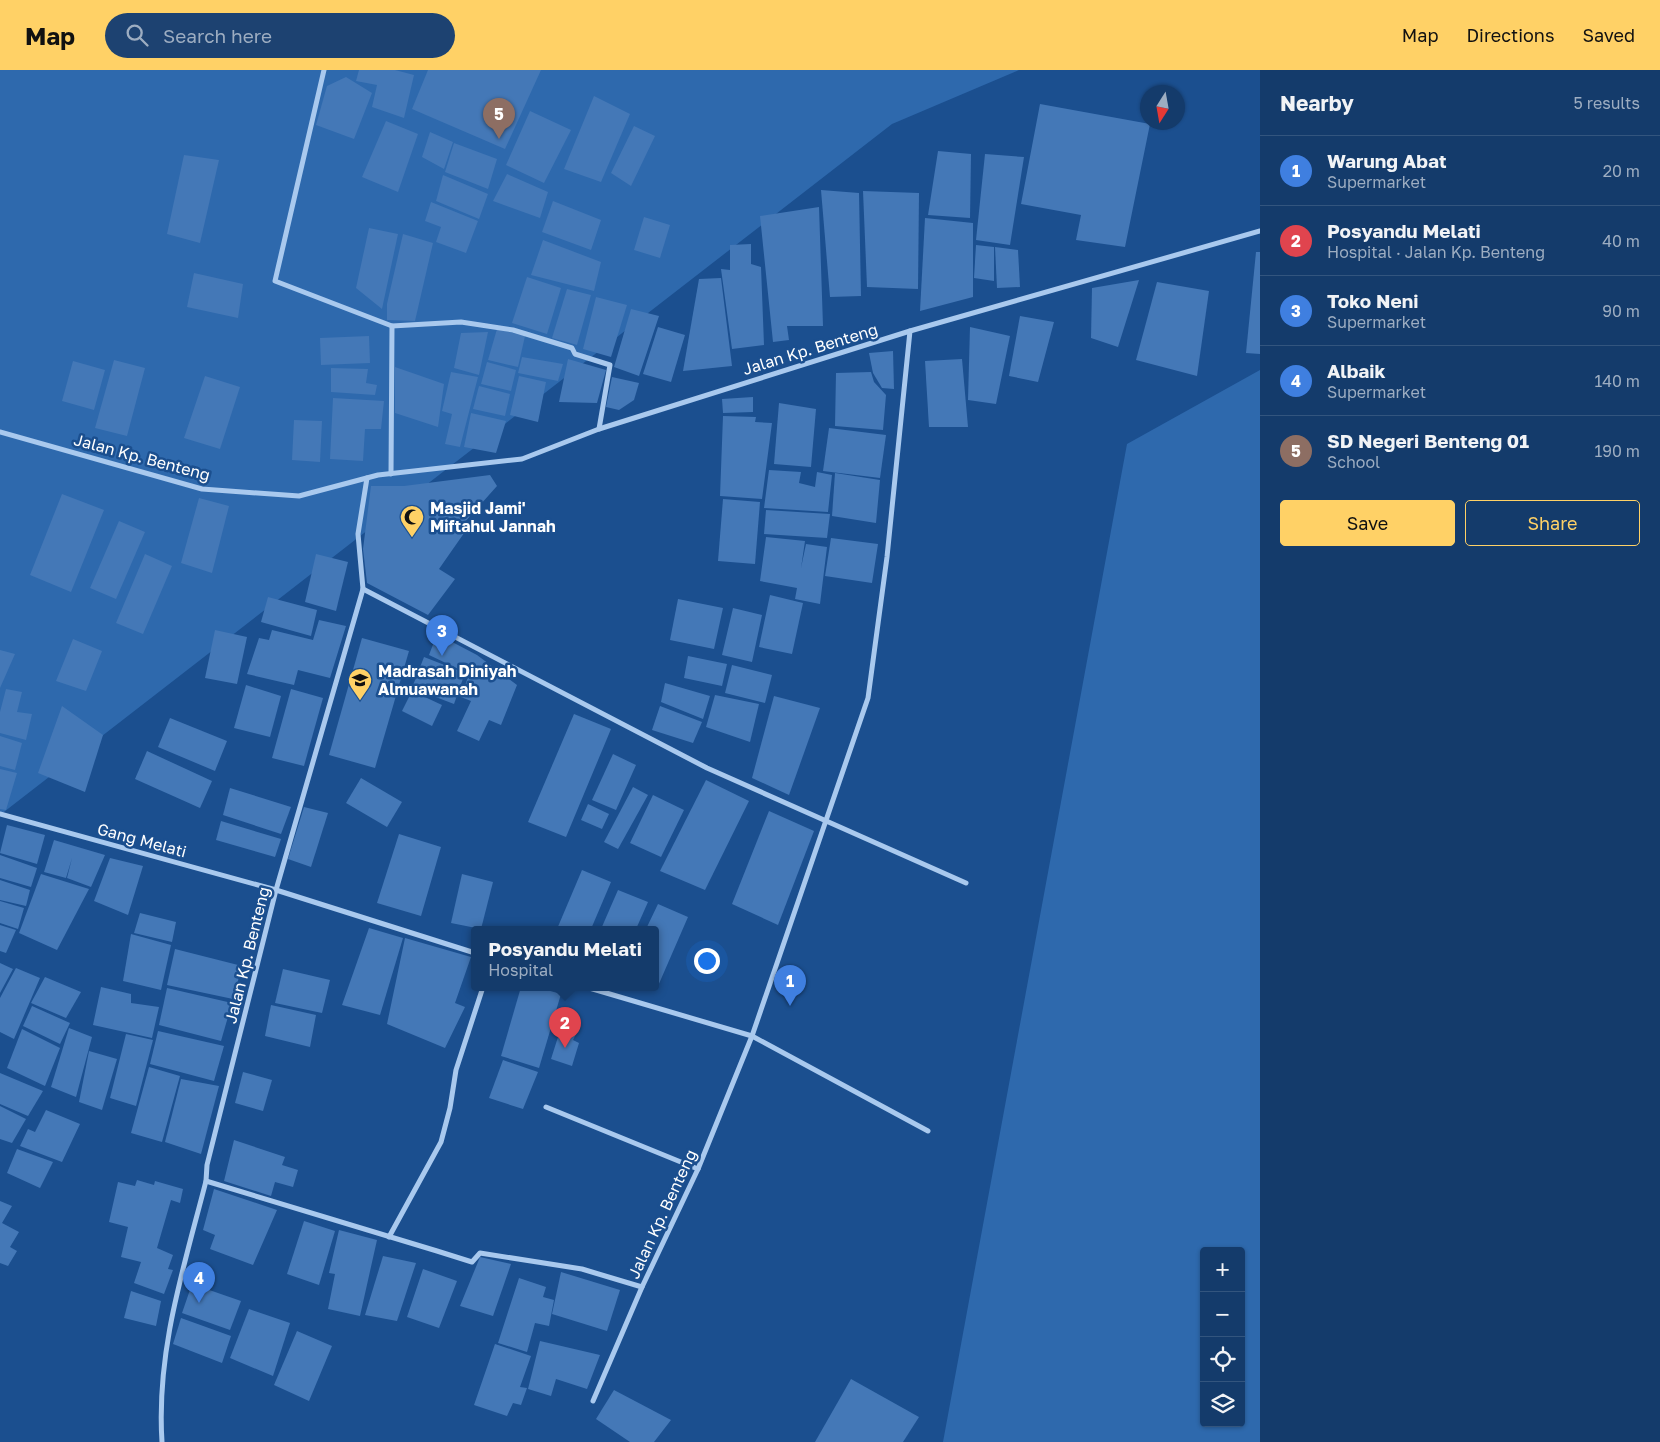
<!DOCTYPE html>
<html lang="en">
<head>
<meta charset="utf-8">
<style>
  body { margin:0; font-family:"Golos Text",sans-serif; background:#1d4271; color:#f1f3f6 }
  .controls { position:absolute; right:15px; bottom:15px; display:grid; overflow:hidden; border-radius:5px; box-shadow:0 1px 4px #0004 }
  .controls button { width:45px; height:45px; display:grid; place-items:center; padding:0; border:0; border-bottom:1px solid #33557e; background:#143b6b; color:#f1f3f6; font:25px sans-serif }
  .compass { position:absolute; left:1140px; top:15px; width:45px; height:45px; border-radius:50%; background:#143b6b; box-shadow:0 1px 4px #0004; rotate:191deg }
  .you { position:absolute; left:706px; top:890px; width:18px; height:18px; margin:-12px; border:4px solid #fff; border-radius:50%; background:#1a73e8; box-shadow:0 0 0 8px #1a73e833 }
  .badge { display:grid; place-items:center; width:32px; height:32px; border-radius:50%; background:#ffd166; color:#fff; font-size:16px; font-weight:700 }
  .pin { position:absolute; translate:-50% -41px; filter:drop-shadow(0 1px 2px #0008) }
  .pin::after { content:''; position:absolute; top:26px; width:18px; height:15px; background:inherit; clip-path:polygon(0 0,100% 0,50% 100%) }
  .popup { position:absolute; left:471px; top:856px; width:188px; height:65px; box-sizing:border-box; display:grid; place-content:center; border-radius:5px; background:#143b6b; filter:drop-shadow(0 1px 4px #0005); font-size:16px; white-space:nowrap; color:#9dadc1 }
  .popup b { font-size:19px; color:#f1f3f6 }
  .popup::after { content:''; position:absolute; left:50%; top:100%; margin-left:-10px; border:10px solid transparent; border-top-color:#143b6b }
  .list { margin:0; padding:0; list-style:none }
  h2 { display:flex; justify-content:space-between; align-items:center; height:65px; margin:0; padding:0 20px; font-size:21px }
  h2 small { font-size:16px; font-weight:400; color:#9dadc1 }
  .list li { display:grid; grid-template-columns:32px 1fr auto; gap:15px; align-items:center; box-sizing:border-box; height:70px; padding:0 20px; border-top:1px solid #33557e }
  .list b { display:block; font-size:19px; white-space:nowrap }
  .list p { margin:0; font-size:16px; white-space:nowrap; color:#9dadc1 }
  .list em { font-size:16px; font-style:normal; color:#9dadc1 }
  .actions { display:flex; gap:10px; padding:15px 20px }
  .actions a { flex:1; padding:11px 0; border:1px solid #ffd166; border-radius:5px; text-align:center; font-size:18px; color:#ffd166 }
  .actions .main { background:#ffd166; color:#111 }
  .icon { flex:none; width:28px; height:28px; fill:none; stroke:currentColor; stroke-width:2; stroke-linecap:round; stroke-linejoin:round }
  .map { position:relative; flex:none; width:1260px; height:1372px; overflow:hidden }
  header { display:flex; align-items:center; gap:30px; box-sizing:border-box; height:70px; padding:0 25px; background:#ffd166; color:#111 }
  header strong { font-size:24px }
  nav { display:flex; gap:28px; margin-inline-start:auto; font-size:18px }
  .search { width:350px; height:45px; background:#1d4271; display:flex; align-items:center; gap:12px; box-sizing:border-box; padding:0 18px; border-radius:28px; color:#9dadc1; font-size:19px }
  main { display:flex }
  aside { flex:1; background:#143b6b }
  .map>svg:first-child { display:block }
  .green { fill:#2e69ad; fill-rule:evenodd }
  .building { fill:#4478b7 }
  .lines { fill:none; stroke-linecap:round; stroke-linejoin:round }
  .street { stroke:#a9c9ee; stroke-width:5 }
  .labels { text-anchor:middle; dominant-baseline:central; stroke-width:5; stroke-linejoin:round; paint-order:stroke }
  .street-label { font-size:16px; fill:#fff; stroke:#1b4f8f }
  .poi-label { font-size:16px; font-weight:bold; fill:#fff; stroke:#1b4f8f; text-anchor:start }
</style>
</head>
<body>
<header>
<strong>Map</strong>
<div class="search"><svg class="icon" aria-label="search" viewBox="0 0 24 24"><circle cx="10" cy="10" r="6"/><path d="M15 15l6 6"/></svg>Search here</div>
<nav><a>Map</a><a>Directions</a><a>Saved</a></nav>
</header>
<main>
<div class="map">
<svg width="1260" height="1372" viewBox="0 0 1260 1372">
  <rect width="100%" height="100%" fill="#1b4f8f"/>
  <!-- green -->
  <g class="green">
    <path d="M0,0H1019L892,54L0,745Z"/>
    <path d="M1260,300V1372H943L1127,374ZM1204,1181H1241V1353H1204Z"/>
  </g>
  <!-- building -->
  <g class="building">
    <path d="M359,0H395L414,5L404,48L372,37L377,15L356,11Z"/>
    <path d="M428,0H541L505,79L412,39Z"/>
    <path d="M346,7L372,23L354,69L316,55L327,16Z"/>
    <path d="M594,26L630,44L601,112L564,99Z"/>
    <path d="M1040,34L1150,54L1125,177L1076,170L1081,145L1021,134Z"/>
    <path d="M530,41L571,60L544,113L506,95Z"/>
    <path d="M386,51L418,64L398,122L362,107Z"/>
    <path d="M634,56L655,66L631,116L611,103Z"/>
    <path d="M430,62L453,72L444,99L422,87Z"/>
    <path d="M454,73L497,89L488,119L445,102Z"/>
    <path d="M938,81L971,84L970,148L928,145Z"/>
    <path d="M985,84L1024,87L1010,175L976,170Z"/>
    <path d="M184,85L219,90L200,173L167,164Z"/>
    <path d="M507,104L548,122L540,148L493,131Z"/>
    <path d="M443,105L488,124L479,149L436,131Z"/>
    <path d="M821,120L859,123L861,226L830,227Z"/>
    <path d="M863,121L919,123L918,219L867,217Z"/>
    <path d="M553,131L601,150L591,180L542,162Z"/>
    <path d="M431,132L478,151L466,183L436,172L441,157L425,151Z"/>
    <path d="M819,137L823,256H787L789,270L773,272L760,146Z"/>
    <path d="M644,147L670,155L660,188L634,180Z"/>
    <path d="M925,148L973,153V227L920,241Z"/>
    <path d="M369,158L398,164L382,239L356,218Z"/>
    <path d="M403,164L433,173L415,251L387,250V234Z"/>
    <path d="M543,170L601,192L594,221L531,205Z"/>
    <path d="M751,174V194L761,197L764,275L732,279L721,199L730,200V175Z"/>
    <path d="M976,175L994,177V211L974,208Z"/>
    <path d="M995,177L1018,180L1020,217L997,218Z"/>
    <path d="M1256,182H1260V284L1246,283Z"/>
    <path d="M194,203L243,214L238,248L187,237Z"/>
    <path d="M527,207L561,218L547,264L512,253Z"/>
    <path d="M721,208L732,296L683,301L699,209Z"/>
    <path d="M1139,210L1118,277L1091,268L1092,218Z"/>
    <path d="M1157,212L1209,221L1197,306L1136,290Z"/>
    <path d="M567,219L591,225L577,275L552,268Z"/>
    <path d="M596,227L627,235L611,287L583,279Z"/>
    <path d="M631,239L659,246L639,306L614,297Z"/>
    <path d="M1020,246L1054,252L1038,312L1009,306Z"/>
    <path d="M658,257L685,265L671,312L643,304Z"/>
    <path d="M970,257L1010,266L996,334L968,330Z"/>
    <path d="M497,259L525,266L518,297L488,290Z"/>
    <path d="M488,262L479,305L454,298L461,263Z"/>
    <path d="M369,266L370,293L321,295L320,268Z"/>
    <path d="M893,281L894,319L882,318L873,303L869,283Z"/>
    <path d="M522,287L563,294L558,311L518,303Z"/>
    <path d="M568,289L606,300L597,333L559,332Z"/>
    <path d="M962,289L968,357H929L925,291Z"/>
    <path d="M114,290L145,298L127,366L95,358Z"/>
    <path d="M73,291L105,300L94,340L62,331Z"/>
    <path d="M487,292L516,300L511,321L481,314Z"/>
    <path d="M395,297L444,314L438,357L395,343Z"/>
    <path d="M331,298L368,299L366,313L377,315L375,325L331,322Z"/>
    <path d="M451,302L478,307L460,377L445,374L452,344L442,341Z"/>
    <path d="M871,302L874,312L886,325L883,360L835,356L836,303Z"/>
    <path d="M205,306L240,317L220,379L184,368Z"/>
    <path d="M519,306L546,312L538,352L510,345Z"/>
    <path d="M612,307L639,313L634,330L619,340L606,337Z"/>
    <path d="M479,316L510,324L505,346L473,339Z"/>
    <path d="M753,327V342L723,343L722,329Z"/>
    <path d="M333,328L384,331L381,359H365L363,391L330,389Z"/>
    <path d="M779,333L816,339L811,397L774,394Z"/>
    <path d="M471,343L506,351L496,383L464,377Z"/>
    <path d="M723,346L756,347L755,352L772,353L762,429L720,426Z"/>
    <path d="M294,350L322,351L320,392L292,390Z"/>
    <path d="M829,358L886,365L880,408L823,401Z"/>
    <path d="M769,400L801,402L799,413L815,417L817,402L832,405L828,442L764,438Z"/>
    <path d="M835,403L880,410L876,453L832,446Z"/>
    <path d="M490,405L497,416L464,453L469,456L439,499L455,509L428,545L367,513L363,479L371,416H404Z"/>
    <path d="M62,424L104,440L71,522L30,505Z"/>
    <path d="M199,428L229,436L212,503L181,493Z"/>
    <path d="M723,429L760,432L755,494L718,491Z"/>
    <path d="M766,440L830,444L827,468L764,464Z"/>
    <path d="M119,451L145,462L116,529L90,518Z"/>
    <path d="M766,467L805,471L801,498L806,474L827,477L820,534L795,529L797,518L760,511Z"/>
    <path d="M831,468L878,474L872,513L825,506Z"/>
    <path d="M145,484L172,496L143,564L116,553Z"/>
    <path d="M316,484L348,492L336,541L305,532Z"/>
    <path d="M770,525L803,533L792,584L759,577Z"/>
    <path d="M268,527L317,540L311,566L261,552Z"/>
    <path d="M678,529L723,538L714,579L670,570Z"/>
    <path d="M733,538L762,545L752,592L722,585Z"/>
    <path d="M319,550L346,556L330,608L298,600L294,615L247,604L259,568L269,570L272,560L313,570Z"/>
    <path d="M215,560L247,567L237,614L205,608Z"/>
    <path d="M437,564L477,585L517,615L501,655L489,650L479,671L457,661L471,631L461,627L469,604L429,585Z"/>
    <path d="M362,568L409,581L375,698L329,685Z"/>
    <path d="M73,569L102,581L86,621L56,611Z"/>
    <path d="M0,580L15,584L0,618Z"/>
    <path d="M688,586L727,594L722,616L684,608Z"/>
    <path d="M424,587L465,603L454,634L412,618Z"/>
    <path d="M732,595L772,605L765,633L725,623Z"/>
    <path d="M665,613L710,626L703,649L661,632Z"/>
    <path d="M246,615L281,626L270,667L234,658Z"/>
    <path d="M6,619L22,622L17,642L32,644L26,670L0,663V642Z"/>
    <path d="M291,619L323,628L304,696L272,688Z"/>
    <path d="M412,621L442,635L432,656L402,641Z"/>
    <path d="M715,625L759,634L750,672L706,657Z"/>
    <path d="M774,626L820,638L789,725L752,708Z"/>
    <path d="M62,636L103,665L85,722L38,703Z"/>
    <path d="M660,636L702,652L693,673L652,660Z"/>
    <path d="M574,644L611,659L566,767L528,752Z"/>
    <path d="M170,648L227,671L215,701L158,677Z"/>
    <path d="M0,666L22,673L15,700L0,696Z"/>
    <path d="M147,681L212,711L200,738L135,709Z"/>
    <path d="M613,684L636,695L616,740L592,730Z"/>
    <path d="M0,699L17,703L6,740L0,739Z"/>
    <path d="M361,708L402,732L387,757L346,733Z"/>
    <path d="M706,710L749,731L705,820L660,801Z"/>
    <path d="M633,717L648,725L618,779L604,772Z"/>
    <path d="M230,718L291,737L281,764L223,745Z"/>
    <path d="M653,725L684,740L661,787L630,773Z"/>
    <path d="M588,734L609,744L602,759L581,750Z"/>
    <path d="M304,737L328,743L311,797L288,789Z"/>
    <path d="M769,741L814,761L778,855L732,834Z"/>
    <path d="M221,751L281,769L275,787L216,770Z"/>
    <path d="M7,755L45,765L37,794L0,783Z"/>
    <path d="M399,764L441,777L421,846L377,833Z"/>
    <path d="M54,770L105,785L91,817L67,808L72,788L66,808L44,802Z"/>
    <path d="M0,785L37,798L31,817L0,808Z"/>
    <path d="M110,788L143,796L128,845L94,831Z"/>
    <path d="M582,800L611,812L591,859H557Z"/>
    <path d="M41,804L89,819L57,880L19,863Z"/>
    <path d="M462,804L493,812L481,859L451,853Z"/>
    <path d="M0,810L30,820L26,836L0,830Z"/>
    <path d="M618,820L648,832L636,859H601Z"/>
    <path d="M0,831L24,838L18,859L0,853Z"/>
    <path d="M658,834L688,847L658,916L655,915V859H646Z"/>
    <path d="M140,843L176,852L172,872L134,863Z"/>
    <path d="M0,855L16,860L6,883L0,881Z"/>
    <path d="M369,858L403,868L380,945L342,935Z"/>
    <path d="M131,864L171,875L161,920L123,911Z"/>
    <path d="M405,868L471,887L455,933L465,937L445,978L387,954Z"/>
    <path d="M175,879L242,896L233,929L167,915Z"/>
    <path d="M0,893L13,899L0,923Z"/>
    <path d="M16,898L40,908L14,969L0,962V928Z"/>
    <path d="M283,899L330,910L322,943L275,933Z"/>
    <path d="M45,907L81,922L66,948L31,933Z"/>
    <path d="M101,917L131,924V933L159,937L152,968L93,955Z"/>
    <path d="M521,917H536L561,924L539,998L501,986Z"/>
    <path d="M167,918L232,933L221,971L159,955Z"/>
    <path d="M271,935L316,945L310,977L265,966Z"/>
    <path d="M32,936L70,953L60,974L23,956Z"/>
    <path d="M69,958L92,967L76,1027L51,1017Z"/>
    <path d="M22,959L60,978L45,1016L7,998Z"/>
    <path d="M158,961L224,976L214,1011L150,994Z"/>
    <path d="M566,961L576,964L573,970L579,973L572,996L551,989L558,967L564,969Z"/>
    <path d="M126,964L153,970L136,1036L110,1028Z"/>
    <path d="M89,981L117,989L102,1040L79,1032Z"/>
    <path d="M503,990L538,1002L523,1039L489,1028Z"/>
    <path d="M149,997L180,1006L162,1072L131,1063Z"/>
    <path d="M243,1002L272,1010L263,1041L235,1033Z"/>
    <path d="M0,1003L43,1021L28,1046L0,1034Z"/>
    <path d="M181,1009L219,1016L201,1084L165,1072Z"/>
    <path d="M0,1036L26,1049L12,1073L0,1069Z"/>
    <path d="M46,1040L80,1054L62,1092L20,1076L28,1059L35,1062Z"/>
    <path d="M234,1070L285,1087L282,1095L298,1100L293,1117L275,1112L271,1126L224,1111Z"/>
    <path d="M17,1079L53,1092L40,1118L7,1103Z"/>
    <path d="M137,1110L154,1115L155,1111L183,1119L180,1133L171,1130L157,1178L173,1185L168,1199L173,1200L164,1224L134,1213L141,1192L121,1187L128,1157L109,1152L118,1112L135,1116Z"/>
    <path d="M214,1119L277,1140L253,1195L210,1179L215,1165L203,1160Z"/>
    <path d="M0,1131L12,1136L2,1153L19,1162L10,1177L17,1181L8,1196L0,1193Z"/>
    <path d="M304,1151L335,1161L319,1215L287,1204Z"/>
    <path d="M339,1160L377,1170L360,1246L328,1239L335,1204L329,1203Z"/>
    <path d="M383,1186L416,1193L397,1251L365,1245Z"/>
    <path d="M480,1187L511,1194L493,1246L460,1236Z"/>
    <path d="M423,1199L457,1211L439,1258L407,1247Z"/>
    <path d="M561,1202L620,1220L607,1261L552,1244Z"/>
    <path d="M519,1208L546,1217L543,1227L554,1230L549,1256L535,1253L527,1282L498,1273Z"/>
    <path d="M192,1214L241,1231L230,1260L182,1243Z"/>
    <path d="M131,1221L161,1231L156,1256L124,1248Z"/>
    <path d="M249,1239L290,1253L273,1306L230,1288Z"/>
    <path d="M181,1248L231,1266L222,1293L173,1274Z"/>
    <path d="M297,1261L332,1276L309,1331L274,1315Z"/>
    <path d="M540,1271L600,1285L587,1319L556,1309L551,1326L528,1319Z"/>
    <path d="M495,1274L531,1286L520,1317L527,1318L521,1335L513,1333L507,1346L474,1335Z"/>
    <path d="M851,1309L919,1347L903,1372H815Z"/>
    <path d="M614,1320L671,1350L654,1372H630L596,1349Z"/>
  </g>
  <g class="lines">
    <!-- street -->
    <g class="street">
      <path d="M324,0L275,211L392,256L461,252L513,260L572,278L575,284L610,295L599,359"/>
      <path d="M0,362L202,419L299,426L378,405L522,389L599,359L910,261L1260,161"/>
      <path d="M391,404L392,256"/>
      <path d="M363,519L707,698L966,813"/>
      <path d="M0,744L276,820L475,883"/>
      <path d="M586,917L752,966L928,1061"/>
      <path d="M546,1037L698,1099"/>
      <path d="M206,1111L437,1181L472,1192L480,1183L582,1199L642,1217"/>
      <path d="M389,1167L441,1072L450,1038L456,1000L483,917"/>
      <path d="M593,1331L642,1217L698,1099L752,966L868,628L887,487L910,261"/>
      <path d="M162,1372C156,1281 184,1197 206,1111L207,1095L276,820L363,519L358,464L367,408"/>
    </g>
  </g>
  <!-- icons -->
  <defs>
    <g id="mosque-pin" transform="scale(1.25)"><path d="M0 17L-7.5 6A9.5 9.5 0 1 1 7.5 6Z" fill="#ffd166" stroke="#1b4f8f"/><path d="M3.5-4.9A6 6 0 1 0 3.5 4.9A5 5 0 1 1 3.5-4.9Z" fill="#111"/></g>
    <g id="school-pin" transform="scale(1.25)"><path d="M0 17L-7.5 6A9.5 9.5 0 1 1 7.5 6Z" fill="#ffd166" stroke="#1b4f8f"/><path d="M0-5L7-2L0 1L-7-2ZM-4 1L0 2.5L4 1V4Q0 6-4 4Z" fill="#111"/></g>
  </defs>
  <g fill-rule="evenodd">
    <use href="#mosque-pin" x="412" y="447"/>
    <use href="#school-pin" x="360" y="610"/>
  </g>
  <g class="labels">
    <!-- street labels -->
    <g class="street-label">
      <text transform="translate(810 279) rotate(-17)">Jalan Kp. Benteng</text>
      <text transform="translate(142 387) rotate(15)">Jalan Kp. Benteng</text>
      <text transform="translate(142 770) rotate(15)">Gang Melati</text>
      <text transform="translate(247 885) rotate(-76)">Jalan Kp. Benteng</text>
      <text transform="translate(662 1144) rotate(-65)">Jalan Kp. Benteng</text>
    </g>
    <!-- poi labels -->
    <g class="poi-label">
      <text x="430" y="438">Masjid Jami'<tspan x="430" dy="18">Miftahul Jannah</tspan></text>
      <text x="378" y="601">Madrasah Diniyah<tspan x="378" dy="18">Almuawanah</tspan></text>
    </g>
  </g>
</svg>
<div class="controls">
<button>+</button>
<button>−</button>
<button><svg class="icon" aria-label="locate" viewBox="0 0 24 24"><circle cx="12" cy="12" r="6"/><path d="M12 2v4M12 18v4M2 12h4M18 12h4"/></svg></button>
<button><svg class="icon" aria-label="layers" viewBox="0 0 24 24"><path d="M12 4l9 5-9 5-9-5zM3 14l9 5 9-5"/></svg></button>
</div>
<svg class="compass" viewBox="-18 -18 36 36"><path d="M0-13l5 13h-10z" fill="#e53935"/><path d="M0 13l5-13h-10z" fill="#9dadc1"/></svg>
<div class="you"></div>
<div class="pin badge" style="left:790px;top:936px;background:#3f7fe0">1</div>
<div class="pin badge" style="left:565px;top:978px;background:#e0444e">2</div>
<div class="popup"><b>Posyandu Melati</b>Hospital</div>
<div class="pin badge" style="left:442px;top:586px;background:#3f7fe0">3</div>
<div class="pin badge" style="left:199px;top:1233px;background:#3f7fe0">4</div>
<div class="pin badge" style="left:499px;top:69px;background:#8d6e63">5</div>
</div>
<aside>
<h2>Nearby<small>5 results</small></h2>
<ul class="list">
<li><span class="badge" style="background:#3f7fe0">1</span><div><b>Warung Abat</b><p>Supermarket</p></div><em>20 m</em></li>
<li><span class="badge" style="background:#e0444e">2</span><div><b>Posyandu Melati</b><p>Hospital · Jalan Kp. Benteng</p></div><em>40 m</em></li>
<li><span class="badge" style="background:#3f7fe0">3</span><div><b>Toko Neni</b><p>Supermarket</p></div><em>90 m</em></li>
<li><span class="badge" style="background:#3f7fe0">4</span><div><b>Albaik</b><p>Supermarket</p></div><em>140 m</em></li>
<li><span class="badge" style="background:#8d6e63">5</span><div><b>SD Negeri Benteng 01</b><p>School</p></div><em>190 m</em></li>
</ul>
<div class="actions"><a class="main">Save</a><a>Share</a></div>
</aside>
</main>
</body>
</html>
